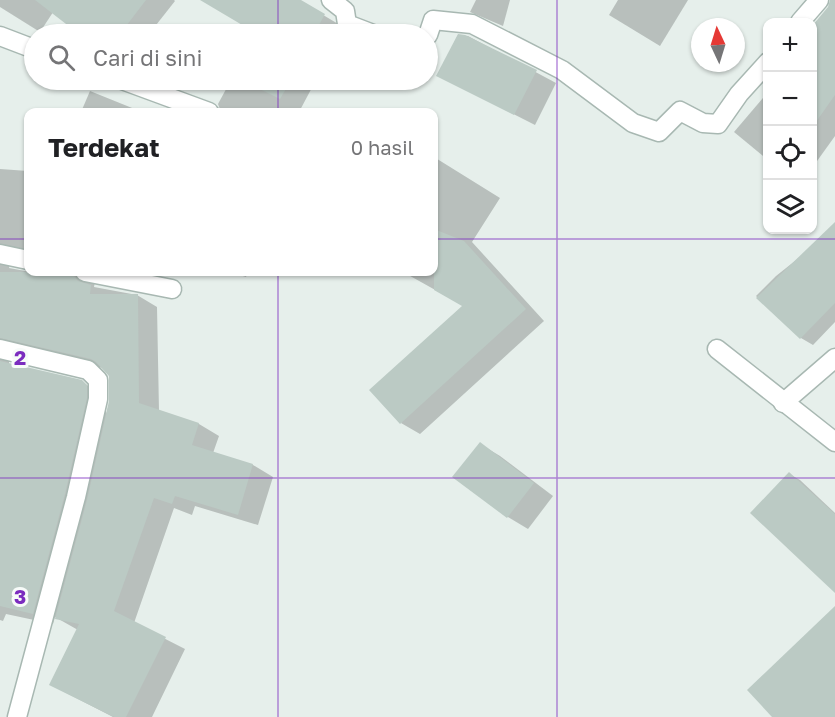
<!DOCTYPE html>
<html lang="id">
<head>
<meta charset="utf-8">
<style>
  body { margin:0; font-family:"Golos Text",sans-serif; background:#f6f6f6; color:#202124 }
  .controls { position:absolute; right:18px; top:18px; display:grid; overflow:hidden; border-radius:12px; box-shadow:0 2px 4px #0004 }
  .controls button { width:54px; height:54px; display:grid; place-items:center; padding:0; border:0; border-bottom:2px solid #e0e0e0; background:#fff; color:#202124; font:30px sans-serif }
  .compass { position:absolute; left:691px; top:18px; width:54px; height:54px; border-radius:50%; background:#fff; box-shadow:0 2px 4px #0004; rotate:356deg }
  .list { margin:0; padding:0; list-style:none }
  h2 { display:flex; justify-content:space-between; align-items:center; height:78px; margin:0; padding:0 24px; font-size:26px }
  h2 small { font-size:20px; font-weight:400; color:#757577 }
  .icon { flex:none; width:33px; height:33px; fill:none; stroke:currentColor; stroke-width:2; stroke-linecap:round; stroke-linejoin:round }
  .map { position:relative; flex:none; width:835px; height:717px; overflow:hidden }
  .search { position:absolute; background:#fff; box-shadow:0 2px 4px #0004; left:24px; top:24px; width:414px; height:66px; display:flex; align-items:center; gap:15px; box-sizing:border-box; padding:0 21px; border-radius:33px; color:#757577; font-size:22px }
  .panel { position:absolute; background:#fff; box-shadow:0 2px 4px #0004; left:24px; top:108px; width:414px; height:168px; border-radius:12px }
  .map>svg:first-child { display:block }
  .shadow { fill:#0003; fill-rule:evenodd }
  .building { fill:#bbcac4 }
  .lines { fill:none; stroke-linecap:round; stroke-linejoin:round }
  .minor-casing { stroke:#a8b8b2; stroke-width:21 }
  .minor { stroke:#fff; stroke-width:18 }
  .grid { fill:none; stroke:#7b2cbf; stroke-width:1.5; stroke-opacity:0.55 }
  .grid-label { font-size:20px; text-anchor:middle; font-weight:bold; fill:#7b2cbf; stroke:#f7fbf9; stroke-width:6; stroke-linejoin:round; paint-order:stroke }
</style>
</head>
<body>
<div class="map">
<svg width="835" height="717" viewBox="0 0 835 717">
  <rect width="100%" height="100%" fill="#e6efeb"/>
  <!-- shadow -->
  <g class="shadow">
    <path d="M0,0H61L40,32L0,7Z"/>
    <path d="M91,0H174L175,1L149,34H82L71,26Z"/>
    <path d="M215,0H298L355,34H254L256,31Z"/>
    <path d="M476,0H510L503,26L470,12Z"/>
    <path d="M618,0H688L660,46L609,15Z"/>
    <path d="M827,10L835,14V136L812,168V27Z"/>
    <path d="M458,35L468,36L556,83L535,125L438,76Z"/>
    <path d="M231,80H316L299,112H221L218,104Z"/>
    <path d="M90,91L142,112H81Z"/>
    <path d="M768,92V160L734,132Z"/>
    <path d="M434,157L500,198L472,242L544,321L420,434L401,423L464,306L403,272H434Z"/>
    <path d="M0,169L28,171V256L11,258L9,268L31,272H157V281L96,276L94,287L137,295L157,307L159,411L199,424L219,436L213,453L253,465L273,477L258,525L195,506L192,515L174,508L134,623L185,649L152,717H113L51,685L78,630L55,617L53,624L6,614L3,621L0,620ZM24,349L103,368L110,376V402L106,414V397L82,382L9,364V358Z"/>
    <path d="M835,225V322L813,345L801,338L756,296L776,276L810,249Z"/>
    <path d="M230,272H248L246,277Z"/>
    <path d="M480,444L500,456L553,496L528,529L508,517L454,477Z"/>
    <path d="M789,474L800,480L835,513V591Z"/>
  </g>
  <!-- building -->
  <g class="building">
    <path d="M35,0H146L120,34H79Z"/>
    <path d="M200,0H301L325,14L314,34H253L254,32Z"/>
    <path d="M830,0H835V95L816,122L813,119V25L828,7Z"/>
    <path d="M458,34L465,35L537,70L514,115L436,76Z"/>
    <path d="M242,80H291L280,99Z"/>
    <path d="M835,222V303L800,339L756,298Z"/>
    <path d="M434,229L464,241L526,309L400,424L369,390L462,306L434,290Z"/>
    <path d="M0,272H46L74,276L78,281L91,285L90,294H138L139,403L199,423L192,445L253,464L238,515L175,496L172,504L154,498L114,611L166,637L126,717H114L49,685L79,624L55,619L87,500L109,401V376L96,362L91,359L0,338Z"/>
    <path d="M0,361L82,380L87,385V398L65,494L33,614L0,606Z"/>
    <path d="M480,442L534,483L507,518L452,477Z"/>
    <path d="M789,472L835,514V593L750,513Z"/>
    <path d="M835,606V717H772L747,690Z"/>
  </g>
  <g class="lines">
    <!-- minor casing -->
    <g class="minor-casing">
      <g id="minor">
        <path d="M331,0L345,11L347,24L373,34"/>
        <path d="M800,22L819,0"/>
        <path d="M428,35L433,20L472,24L562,70L633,123L659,132L680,111L703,123L718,124L739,94L768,62"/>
        <path d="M0,36L34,49"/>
        <path d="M122,80L209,112"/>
        <path d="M0,254L28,260"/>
        <path d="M85,272L172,289"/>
        <path d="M0,349L88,370L98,380V399L76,497L17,717"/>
        <path d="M717,349L835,442"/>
        <path d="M783,403L835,358"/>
      </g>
    </g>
    <!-- minor -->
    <use href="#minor" class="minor"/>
  </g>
  <!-- grid -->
  <path class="grid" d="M278,0V34M557,0V717M278,80V112M0,239H28M434,239H835M278,272V717M0,478H835"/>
  <g class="grid-label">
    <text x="20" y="365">2</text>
    <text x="20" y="604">3</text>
  </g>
</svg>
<div class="controls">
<button>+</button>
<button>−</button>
<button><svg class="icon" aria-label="locate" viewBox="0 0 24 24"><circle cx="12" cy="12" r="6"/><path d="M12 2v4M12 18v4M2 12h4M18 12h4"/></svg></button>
<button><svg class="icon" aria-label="layers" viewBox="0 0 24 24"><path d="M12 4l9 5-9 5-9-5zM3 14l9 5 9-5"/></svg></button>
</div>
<svg class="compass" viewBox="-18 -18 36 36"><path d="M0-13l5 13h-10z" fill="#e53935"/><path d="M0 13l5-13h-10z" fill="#757577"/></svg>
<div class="search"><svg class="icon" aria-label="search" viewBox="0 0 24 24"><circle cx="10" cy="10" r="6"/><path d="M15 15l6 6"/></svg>Cari di sini</div>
<section class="panel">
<h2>Terdekat<small>0 hasil</small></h2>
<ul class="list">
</ul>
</section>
</div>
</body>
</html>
